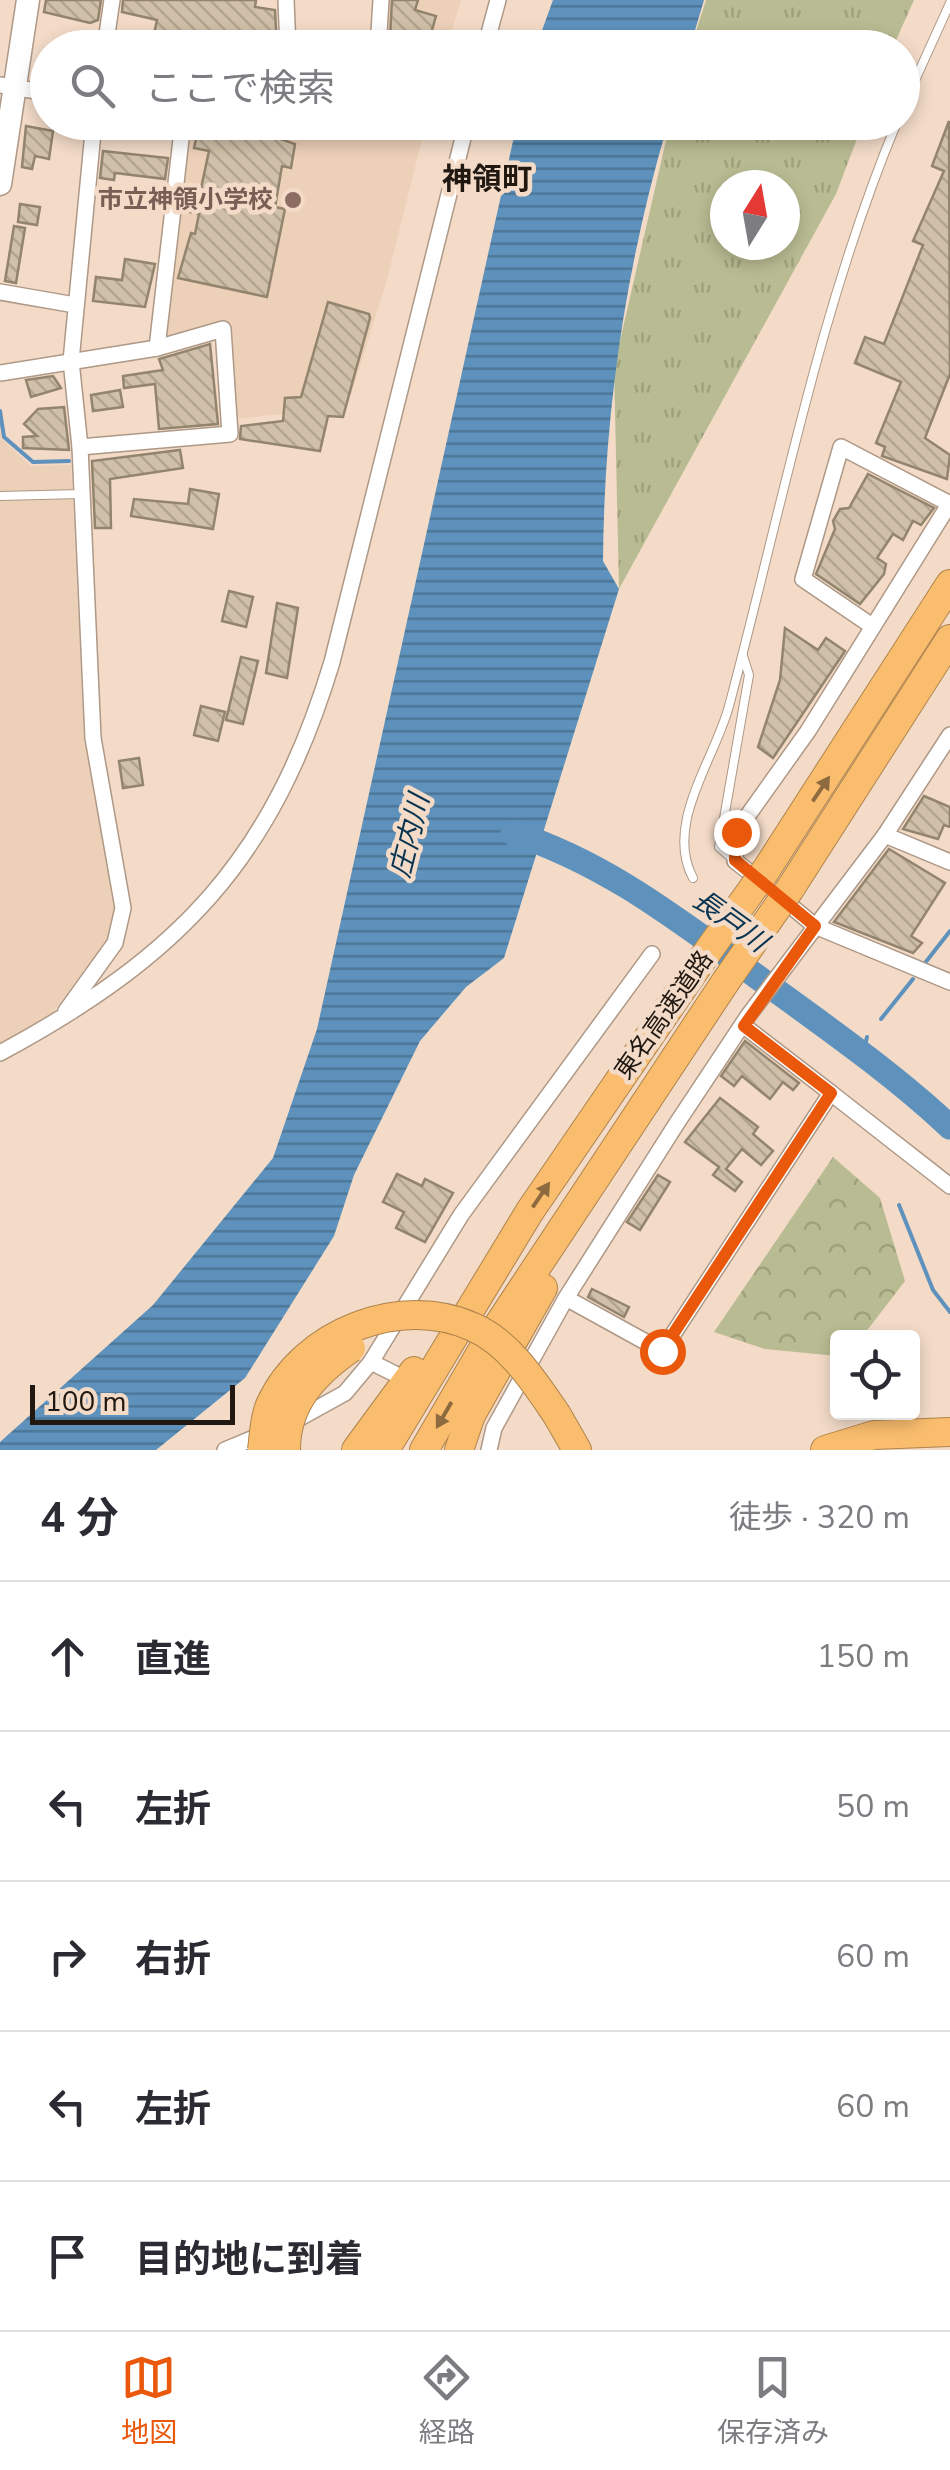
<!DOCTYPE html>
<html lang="ja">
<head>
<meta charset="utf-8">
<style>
  body { margin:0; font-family:"Nunito Sans","Noto Sans JP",sans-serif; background:#f7f7f7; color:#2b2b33 }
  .controls { position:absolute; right:30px; bottom:30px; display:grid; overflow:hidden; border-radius:10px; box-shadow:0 5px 15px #0003 }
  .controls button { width:90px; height:90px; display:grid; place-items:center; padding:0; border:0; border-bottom:2px solid #e1e1e2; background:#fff; color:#2b2b33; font:50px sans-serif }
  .compass { position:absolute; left:710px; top:170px; width:90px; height:90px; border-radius:50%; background:#fff; box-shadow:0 5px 15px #0003; rotate:11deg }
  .scale { position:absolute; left:30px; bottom:25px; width:205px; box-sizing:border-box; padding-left:10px; border:5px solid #201811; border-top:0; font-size:28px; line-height:35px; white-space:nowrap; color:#201811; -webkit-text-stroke:8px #f3dbc8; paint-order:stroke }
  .stop { position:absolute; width:30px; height:30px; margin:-22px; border:8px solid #ea580c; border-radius:50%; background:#fff }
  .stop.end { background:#ea580c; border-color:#fff; box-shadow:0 2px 10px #0008 }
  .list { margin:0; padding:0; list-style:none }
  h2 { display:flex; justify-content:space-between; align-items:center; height:130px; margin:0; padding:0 40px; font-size:42px }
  h2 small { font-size:32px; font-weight:400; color:#7c7c81 }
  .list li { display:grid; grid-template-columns:65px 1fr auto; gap:30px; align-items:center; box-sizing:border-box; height:150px; padding:0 40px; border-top:2px solid #e1e1e2 }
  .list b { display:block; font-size:38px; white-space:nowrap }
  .list em { font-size:32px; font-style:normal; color:#7c7c81 }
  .icon { flex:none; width:55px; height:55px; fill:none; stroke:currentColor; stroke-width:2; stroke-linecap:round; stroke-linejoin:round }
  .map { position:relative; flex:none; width:950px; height:1450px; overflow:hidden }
  .search { position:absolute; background:#fff; box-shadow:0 5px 15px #0003; left:30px; right:30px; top:30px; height:110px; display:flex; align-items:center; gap:25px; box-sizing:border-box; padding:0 35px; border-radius:55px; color:#7c7c81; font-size:38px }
  .sheet { height:880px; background:#fff }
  nav { display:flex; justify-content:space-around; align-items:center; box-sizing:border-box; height:140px; border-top:2px solid #e1e1e2; background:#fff; font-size:28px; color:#7c7c81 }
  nav a { display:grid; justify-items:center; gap:5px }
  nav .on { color:#ea580c }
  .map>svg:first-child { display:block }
  .built { fill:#edd0b8 }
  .grass { fill:url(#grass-tufts); fill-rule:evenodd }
  .forest { fill:url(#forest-crowns) }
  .water { fill:url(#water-rules) }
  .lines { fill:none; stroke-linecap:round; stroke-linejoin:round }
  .stream { stroke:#5e92bd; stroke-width:4 }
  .river { stroke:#5e92bd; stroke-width:25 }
  .building { fill:url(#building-back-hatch); stroke:#92846d; stroke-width:2.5 }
  .lane-casing { stroke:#ae9886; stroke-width:10 }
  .street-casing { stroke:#ae9886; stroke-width:18 }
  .secondary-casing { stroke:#ae9886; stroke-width:25 }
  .highway-casing { stroke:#ae834d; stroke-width:30 }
  .lane { stroke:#fff; stroke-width:8 }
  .street { stroke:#fff; stroke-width:15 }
  .secondary { stroke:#fff; stroke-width:22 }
  .highway { stroke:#fabd6d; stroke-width:28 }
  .highway-bridge-casing { stroke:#ae834d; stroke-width:30; stroke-linecap:butt }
  .highway-bridge { stroke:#fabd6d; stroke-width:28 }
  .oneway { fill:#8d6a3f }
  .route { stroke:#ea580c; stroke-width:12 }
  .education-dot { fill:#8d6e63; stroke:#f3dbc8; stroke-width:4 }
  .labels { text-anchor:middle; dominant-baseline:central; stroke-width:9; stroke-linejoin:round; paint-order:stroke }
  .education-label { font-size:25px; font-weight:bold; fill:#785e54; stroke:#f3dbc8; text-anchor:end }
  .street-label { font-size:25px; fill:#201811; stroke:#f3dbc8 }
  .water-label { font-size:28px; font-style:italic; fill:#093451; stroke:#f3dbc8 }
  .quarter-label { font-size:30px; font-weight:bold; fill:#201811; stroke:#f3dbc8 }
</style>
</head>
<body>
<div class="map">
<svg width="950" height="1450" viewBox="0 0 950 1450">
  <defs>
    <pattern id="grass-tufts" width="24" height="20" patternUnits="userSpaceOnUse" patternTransform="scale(2.5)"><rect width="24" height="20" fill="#b9bc92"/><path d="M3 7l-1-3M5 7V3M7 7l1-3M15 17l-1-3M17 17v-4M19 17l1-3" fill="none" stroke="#9fa17d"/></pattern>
    <pattern id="forest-crowns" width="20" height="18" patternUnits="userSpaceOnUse" patternTransform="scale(2.5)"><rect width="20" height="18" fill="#b9bc92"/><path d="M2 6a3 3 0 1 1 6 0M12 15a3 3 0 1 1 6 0" fill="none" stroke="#9fa17d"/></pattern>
    <pattern id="water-rules" width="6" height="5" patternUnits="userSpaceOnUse" patternTransform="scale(2.5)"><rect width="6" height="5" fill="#5e92bd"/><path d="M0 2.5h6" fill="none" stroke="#4d7698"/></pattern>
    <pattern id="building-back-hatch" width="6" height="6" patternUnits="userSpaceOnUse" patternTransform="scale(2.5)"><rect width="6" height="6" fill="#d0c0a9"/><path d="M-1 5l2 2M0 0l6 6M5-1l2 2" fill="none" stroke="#b2a490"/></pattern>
  </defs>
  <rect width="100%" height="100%" fill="#f3dbc8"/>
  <!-- built -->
  <g class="built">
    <path d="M388,0H461L447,47L382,48Z"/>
    <path d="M191,123H426L386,283L351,395L306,382L301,412L235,419L228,321L168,338L165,334Z"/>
    <path d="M0,429L2,439L31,466L71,465L84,739L116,908L111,939L46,1021L0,1046Z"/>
  </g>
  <!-- grass -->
  <g class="grass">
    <path d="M706,0H914L893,47H691Z"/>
    <path d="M670,123H863L836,194L619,589L614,367ZM725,185H785V245H725Z"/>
  </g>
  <!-- forest -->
  <path class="forest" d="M833,1157L880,1198L905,1281L862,1337L838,1338L837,1356L765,1349L714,1332Z"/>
  <!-- water -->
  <g class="water">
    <path d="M553,0H704L690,47H536Z"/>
    <path d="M517,123H668C626,265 604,412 603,561L619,589L504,958L466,987L420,1041L354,1175L334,1236L245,1378L156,1450H0V1442L153,1305L273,1158L317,1029Z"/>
  </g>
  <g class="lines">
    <!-- stream -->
    <g class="stream">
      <path d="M0,411L4,437L33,462L69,461"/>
      <path d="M925,963L950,931"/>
      <path d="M881,1019L913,979"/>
      <path d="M863,1054L867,1037"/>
      <path d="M899,1205L933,1290L950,1312"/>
    </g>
    <!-- river -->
    <path class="river" d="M513,833C606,863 678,920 756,976C823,1025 890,1071 950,1127"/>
  </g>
  <!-- building -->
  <g class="building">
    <path d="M46,0H101L98,20L90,23L44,12Z"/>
    <path d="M123,0H256L255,7L275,10L277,48H151L157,20L122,12Z"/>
    <path d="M392,0H418L415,10L436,16L430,37L419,35L417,45L390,38Z"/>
    <path d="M949,121L950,374L925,438L950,455L947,479L882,456L885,447L876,443L901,382L855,363L865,337L884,344L923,245L913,241L944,171L932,166Z"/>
    <path d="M262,122L275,124L272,136L295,144L291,168L282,166L275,207L285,209L267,297L178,278L191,233L195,234L199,214L190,212L193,192L200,193L209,151L194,148L199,125L259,136Z"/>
    <path d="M26,126L53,131L49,159L35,156L32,169L22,167Z"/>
    <path d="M103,151L168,158L165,179L115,173L114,180L100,178Z"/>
    <path d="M20,204L40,207L37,225L18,222Z"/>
    <path d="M14,226L25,228L16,283L5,281Z"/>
    <path d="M125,259L155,264L145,307L93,301L96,277L122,280Z"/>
    <path d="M328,302L369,314L370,318L343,417L328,416L320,451L240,439L241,426L283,421L285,398L301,397Z"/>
    <path d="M210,344L218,424L159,429L155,384L124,388L123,376L163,370L159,359Z"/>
    <path d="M53,376L61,388L31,397L26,380Z"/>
    <path d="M120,390L123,407L93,411L91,395Z"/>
    <path d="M64,407L69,450L23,448V437L37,436L24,424L38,409Z"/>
    <path d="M180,450L183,468L110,479L111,528H95L92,461Z"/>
    <path d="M868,474L934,508L921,525L913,521L903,540L893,534L877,558L886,564L884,574L860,604L816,574L835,529L833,521L840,509L849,508Z"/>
    <path d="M190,489L219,494L213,529L131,516L134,499L188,504Z"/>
    <path d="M229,591L253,597L246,627L222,621Z"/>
    <path d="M277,603L298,608L287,678L266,673Z"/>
    <path d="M785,628L818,650L826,638L845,651L773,758L758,747L780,680Z"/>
    <path d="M241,657L258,661L243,724L226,720Z"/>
    <path d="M201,706L225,712L218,741L194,735Z"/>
    <path d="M139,758L143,785L123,788L119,761Z"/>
    <path d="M924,796L950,807V827L944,825L938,839L903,829Z"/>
    <path d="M889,849L945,883L911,936L922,943L913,953L834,922Z"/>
    <path d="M745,1041L799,1083L793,1090L783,1082L770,1099L742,1076L734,1086L721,1076Z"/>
    <path d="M720,1098L758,1127L753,1134L773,1151L761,1165L742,1149L726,1169L742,1182L735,1191L713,1175L719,1167L685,1142Z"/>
    <path d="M397,1174L422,1186L425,1179L453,1193L425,1242L396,1228L404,1212L383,1202Z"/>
    <path d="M658,1175L670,1182L640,1230L627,1222Z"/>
    <path d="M592,1289L629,1307L624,1317L588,1297Z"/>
  </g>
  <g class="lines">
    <!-- lane casing -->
    <g class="lane-casing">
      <g id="lane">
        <path d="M902,109L950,3"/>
        <path d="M0,496L81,494"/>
        <path d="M735,861L719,847L749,675L743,656"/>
        <path d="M693,878C664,824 715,759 729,706C781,512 819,309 897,122"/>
      </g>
    </g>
    <!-- street casing -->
    <g class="street-casing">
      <g id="street">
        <path d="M286,0L288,48"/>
        <path d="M105,48L112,0"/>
        <path d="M378,48L381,0"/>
        <path d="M485,48L498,0"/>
        <path d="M0,85L48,93"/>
        <path d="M0,292L75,305"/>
        <path d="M157,348L183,122"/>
        <path d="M0,373L157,348L223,329L230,434L80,447"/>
        <path d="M872,626L803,579L841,447L950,504"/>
        <path d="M885,835L950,862"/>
        <path d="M762,882L735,861L736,832L808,731L950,503"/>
        <path d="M780,897L815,926L950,982"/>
        <path d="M66,1011L115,943L123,908L93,738L80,447L71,361L94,122"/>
        <path d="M0,1053C180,956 272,860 332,662L467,122"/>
        <path d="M831,1093L950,1186"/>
        <path d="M566,1298L662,1351L831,1093L744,1026"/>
        <path d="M371,1362L395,1374"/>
        <path d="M289,1424L345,1393L371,1362L461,1215L652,954"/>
        <path d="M225,1450L268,1432"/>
        <path d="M489,1450L494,1428L566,1298L677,1123L748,1016L885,835L950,735"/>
      </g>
    </g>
    <!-- secondary casing -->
    <g class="secondary-casing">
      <path id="secondary" d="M0,184L28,0"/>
    </g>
    <!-- highway casing -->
    <g class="highway-casing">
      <g id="highway">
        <path d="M766,870L950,584"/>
        <path d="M790,889L950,639"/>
        <path d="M557,1415L577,1450"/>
        <path d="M356,1450L414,1371"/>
        <path d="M385,1450L530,1211L701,961"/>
        <path d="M424,1450L487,1342L726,981"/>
        <path d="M459,1450L471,1415L543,1288"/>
        <path d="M825,1450L874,1435L950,1432"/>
      </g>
    </g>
    <!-- lane -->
    <use href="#lane" class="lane"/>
    <!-- street -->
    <use href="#street" class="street"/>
    <!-- secondary -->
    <use href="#secondary" class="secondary"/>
    <!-- highway -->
    <use href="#highway" class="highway"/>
    <!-- highway-bridge casing -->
    <g class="highway-bridge-casing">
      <g id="highway-bridge">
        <path d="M701,961L766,870"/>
        <path d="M726,981L790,889"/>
        <path d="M262,1450C264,1435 264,1419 270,1405C303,1332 401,1294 473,1327C510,1343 535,1383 557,1415"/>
        <path d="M286,1450C286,1403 314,1374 351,1348"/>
      </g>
    </g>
    <!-- highway-bridge -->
    <use href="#highway-bridge" class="highway-bridge"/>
  </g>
  <!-- one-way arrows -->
  <defs><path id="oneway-solid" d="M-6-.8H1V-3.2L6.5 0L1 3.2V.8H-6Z" transform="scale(2.5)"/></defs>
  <g class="oneway">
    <use href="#oneway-solid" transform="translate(821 789) rotate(-56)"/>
    <use href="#oneway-solid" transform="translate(541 1195) rotate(-56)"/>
    <use href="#oneway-solid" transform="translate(444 1415) rotate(120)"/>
  </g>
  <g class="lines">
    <!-- route -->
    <path class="route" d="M662,1351L831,1093L744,1026L815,926L735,860L736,832"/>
  </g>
  <!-- markers -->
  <circle class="education-dot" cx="293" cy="200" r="10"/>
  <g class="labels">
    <!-- education labels -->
    <g class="education-label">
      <text x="273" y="200">市立神領小学校</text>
    </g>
    <!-- street labels -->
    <g class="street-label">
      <text transform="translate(664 1015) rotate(-55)">東名高速道路</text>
    </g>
    <!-- water labels -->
    <g class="water-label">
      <text transform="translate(410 836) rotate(-76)">庄内川</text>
      <text transform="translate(730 921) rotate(36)">長戸川</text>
    </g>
    <!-- quarter labels -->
    <g class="quarter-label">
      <text x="487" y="179">神領町</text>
    </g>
  </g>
</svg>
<div class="controls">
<button><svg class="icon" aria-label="locate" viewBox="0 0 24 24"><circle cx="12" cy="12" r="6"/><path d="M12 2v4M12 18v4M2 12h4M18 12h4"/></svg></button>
</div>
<svg class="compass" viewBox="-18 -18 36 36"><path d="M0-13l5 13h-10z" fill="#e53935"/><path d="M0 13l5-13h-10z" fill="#7c7c81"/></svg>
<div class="scale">100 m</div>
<div class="stop" style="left:662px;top:1351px"></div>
<div class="stop end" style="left:736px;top:832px"></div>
<div class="search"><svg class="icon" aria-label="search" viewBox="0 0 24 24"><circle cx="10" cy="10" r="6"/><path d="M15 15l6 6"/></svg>ここで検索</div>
</div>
<section class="sheet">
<h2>4 分<small>徒歩 · 320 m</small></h2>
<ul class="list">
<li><svg class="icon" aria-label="ahead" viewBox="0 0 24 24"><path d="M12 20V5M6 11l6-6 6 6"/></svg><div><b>直進</b></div><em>150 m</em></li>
<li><svg class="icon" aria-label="left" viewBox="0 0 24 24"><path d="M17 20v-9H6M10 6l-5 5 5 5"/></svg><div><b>左折</b></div><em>50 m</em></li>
<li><svg class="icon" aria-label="right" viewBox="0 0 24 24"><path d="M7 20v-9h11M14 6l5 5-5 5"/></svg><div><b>右折</b></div><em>60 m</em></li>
<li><svg class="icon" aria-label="left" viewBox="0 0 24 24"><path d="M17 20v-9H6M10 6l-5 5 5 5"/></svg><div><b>左折</b></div><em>60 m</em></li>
<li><svg class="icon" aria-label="arrive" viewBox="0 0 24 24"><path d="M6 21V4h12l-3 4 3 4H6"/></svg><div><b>目的地に到着</b></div></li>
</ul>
</section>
<nav>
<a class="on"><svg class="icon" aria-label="map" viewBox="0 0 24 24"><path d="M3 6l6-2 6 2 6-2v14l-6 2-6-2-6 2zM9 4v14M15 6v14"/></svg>地図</a>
<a><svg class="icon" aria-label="directions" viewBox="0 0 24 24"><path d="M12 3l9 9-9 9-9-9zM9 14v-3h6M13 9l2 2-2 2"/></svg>経路</a>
<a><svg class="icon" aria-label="saved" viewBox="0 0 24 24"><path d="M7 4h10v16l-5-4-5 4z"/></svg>保存済み</a>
</nav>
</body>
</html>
